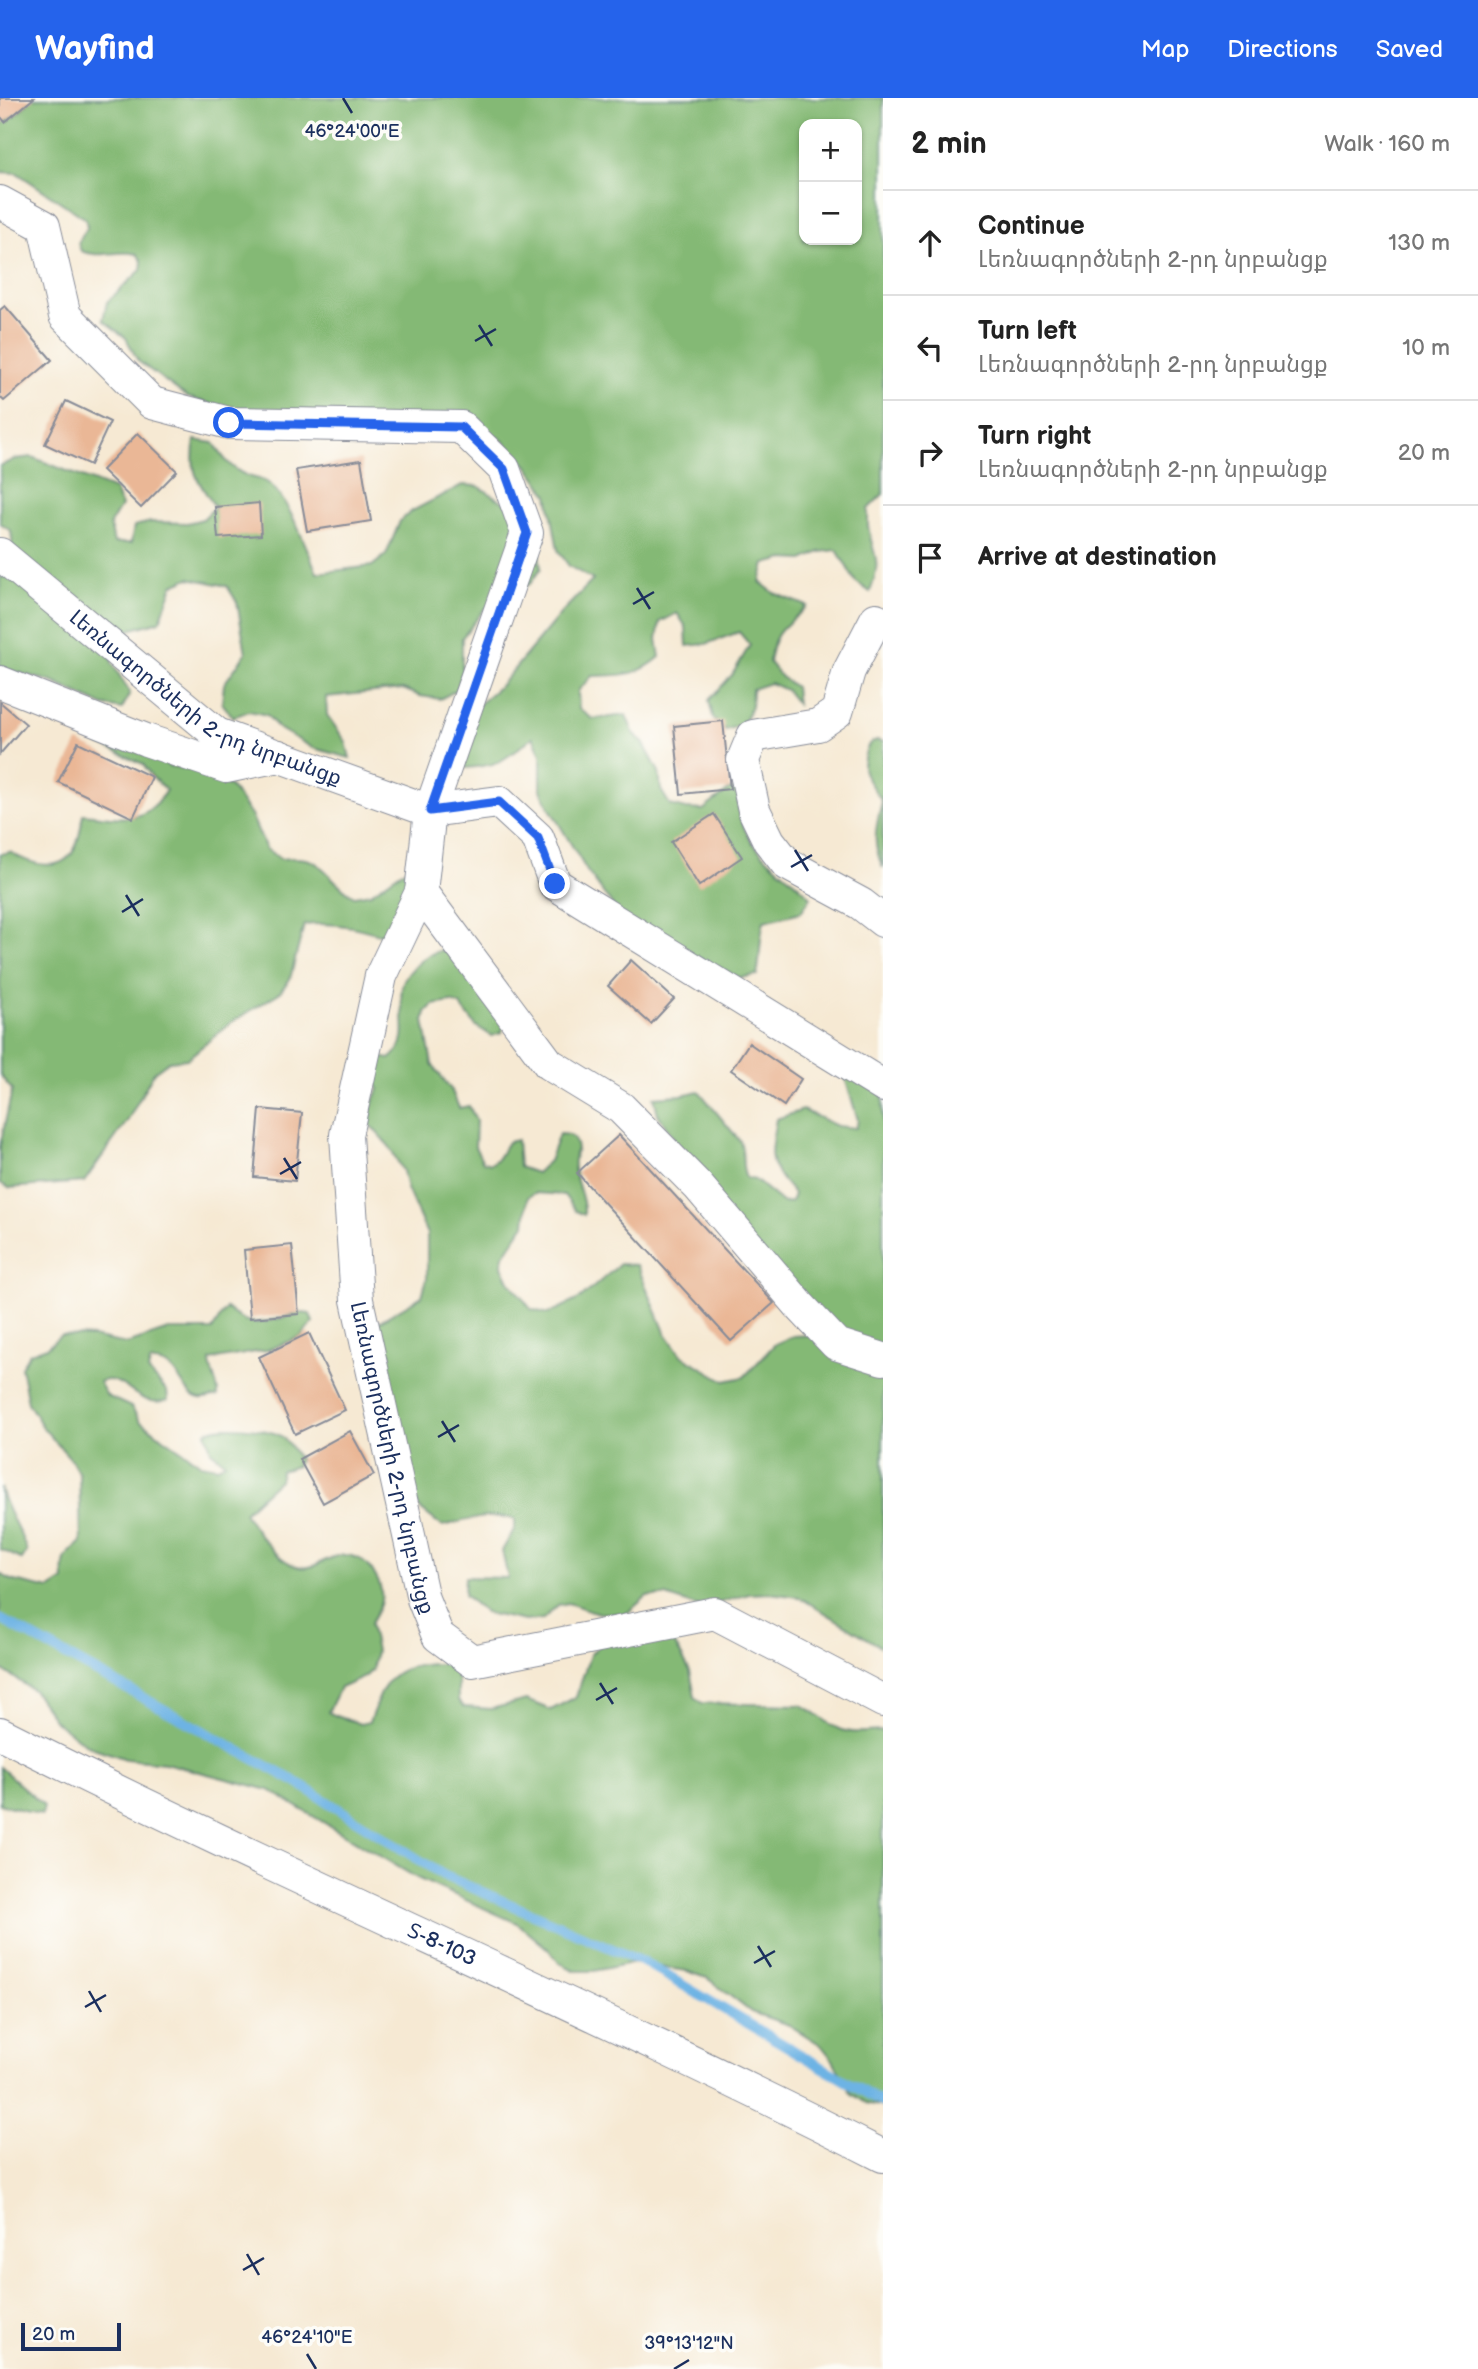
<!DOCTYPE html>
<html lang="en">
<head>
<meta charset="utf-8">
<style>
  body { margin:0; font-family:"Balsamiq Sans","Noto Sans Armenian",sans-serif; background:#f2f2f2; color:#222 }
  .controls { position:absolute; right:21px; top:21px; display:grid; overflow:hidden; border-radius:14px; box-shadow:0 2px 5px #0004 }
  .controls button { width:63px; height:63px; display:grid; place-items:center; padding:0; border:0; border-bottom:2px solid #e0e0e0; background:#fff; color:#222; font:35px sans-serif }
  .scale { position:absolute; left:21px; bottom:18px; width:100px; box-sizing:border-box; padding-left:7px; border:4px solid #1b2f5e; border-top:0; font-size:19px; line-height:24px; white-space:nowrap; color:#1b2f5e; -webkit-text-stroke:5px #fdfcf7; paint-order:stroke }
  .stop { position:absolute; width:21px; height:21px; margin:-16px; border:5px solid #2563eb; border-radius:50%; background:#fff }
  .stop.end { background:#2563eb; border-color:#fff; box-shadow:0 2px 7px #0008 }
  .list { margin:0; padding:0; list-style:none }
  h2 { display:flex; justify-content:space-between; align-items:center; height:91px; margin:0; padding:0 28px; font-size:30px }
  h2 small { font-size:23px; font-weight:400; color:#767676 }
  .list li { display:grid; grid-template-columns:46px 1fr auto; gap:21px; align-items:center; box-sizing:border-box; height:105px; padding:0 28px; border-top:2px solid #e0e0e0 }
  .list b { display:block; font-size:26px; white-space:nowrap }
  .list p { margin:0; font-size:23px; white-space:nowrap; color:#767676 }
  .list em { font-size:23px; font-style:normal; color:#767676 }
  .icon { flex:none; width:38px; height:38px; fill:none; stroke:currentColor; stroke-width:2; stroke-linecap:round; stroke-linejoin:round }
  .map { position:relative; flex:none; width:883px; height:2271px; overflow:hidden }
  header { display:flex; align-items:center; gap:42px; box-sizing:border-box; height:98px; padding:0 35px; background:#2563eb; color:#fff }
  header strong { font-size:33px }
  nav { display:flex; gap:38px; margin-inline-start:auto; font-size:24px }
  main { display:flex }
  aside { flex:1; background:#fff }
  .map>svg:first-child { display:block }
  .forest { fill:#84b975; stroke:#50746a; stroke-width:2; fill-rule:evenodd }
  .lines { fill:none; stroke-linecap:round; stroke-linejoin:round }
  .stream { stroke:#6db3e4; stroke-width:10 }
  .building { fill:#eab796 }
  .minor-casing { stroke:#888c98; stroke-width:34 }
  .minor { stroke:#fff; stroke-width:32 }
  .route { stroke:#2563eb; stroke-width:9 }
  .ticks { fill:none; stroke:#1b2f5e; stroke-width:2.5 }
  .labels { text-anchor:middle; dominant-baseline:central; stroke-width:7; stroke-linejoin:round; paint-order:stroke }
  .street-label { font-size:21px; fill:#1b2f5e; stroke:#fdfcf7 }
  .ticks-label { font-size:18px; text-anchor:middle; fill:#1b2f5e; stroke:#fdfcf7; stroke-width:7; stroke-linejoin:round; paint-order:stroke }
</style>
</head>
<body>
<header>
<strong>Wayfind</strong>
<nav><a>Map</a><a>Directions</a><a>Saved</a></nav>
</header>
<main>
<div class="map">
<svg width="883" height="2271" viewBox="0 0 883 2271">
  <rect width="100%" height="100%" fill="#fdfcf7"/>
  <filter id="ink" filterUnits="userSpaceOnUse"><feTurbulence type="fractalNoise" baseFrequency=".0143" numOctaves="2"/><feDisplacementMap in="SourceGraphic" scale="14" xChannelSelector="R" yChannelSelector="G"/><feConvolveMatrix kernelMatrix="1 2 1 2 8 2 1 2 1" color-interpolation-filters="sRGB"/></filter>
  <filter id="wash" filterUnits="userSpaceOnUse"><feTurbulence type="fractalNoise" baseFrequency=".00686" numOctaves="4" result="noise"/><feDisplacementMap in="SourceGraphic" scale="28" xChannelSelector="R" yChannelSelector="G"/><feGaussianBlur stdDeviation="1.57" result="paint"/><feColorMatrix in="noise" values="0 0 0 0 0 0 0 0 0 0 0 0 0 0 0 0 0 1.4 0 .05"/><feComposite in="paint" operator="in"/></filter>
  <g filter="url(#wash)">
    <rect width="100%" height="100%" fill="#f6e9d3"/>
    <!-- forest -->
    <g class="forest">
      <path d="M33,0H883V396L868,411C868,416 868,423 868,428C873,460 883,459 870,494L855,483L837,452L820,454L803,462L784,461L765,466L760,484L774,495L807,508C785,531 775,528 769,564L781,579L795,589L797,606L786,592L770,585L752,591L751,609L742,627L725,632L713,620L709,602L732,577L750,547L739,534L706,546L687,548L686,529L677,515L660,524L657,541L660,559C637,579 622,577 592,578L578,593L579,611L593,621L626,617L633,634L644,646L659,674L661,692L670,707L686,711L703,712L730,691H738C734,748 777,764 811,799L801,814L764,823C759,842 761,859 757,877L740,880L624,823L587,773L549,709L541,692V656L533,639C505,660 505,667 466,670L455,656L475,609L501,587L561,515L593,482L569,468L558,452L548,397L527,367L500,340L470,324L290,329L187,299L138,263L126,240L103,222L107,204L141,172L142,163L137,156C118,151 99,161 81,153L78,145L87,130L86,121L17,75L0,74V27L17,16ZM804,26H857V142H804Z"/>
      <path d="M195,342L214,345C223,360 231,371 248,378C254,380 263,381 268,385C288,399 308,453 317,475L372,468L386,457L400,423L412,413L462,387L478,388L508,407L538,450L541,470L530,486L498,502L484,512L462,540V574L457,592L440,601L420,598L403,591L326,599L327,617L346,644L350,660L313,650L278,630L267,617L249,613L233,619L222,605L224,586L246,555L237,504L227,488L189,480L173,487L160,523L122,534L110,547L112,565L130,595L122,611L104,608L53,584L0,570V481C13,466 14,453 11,433L0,425V368L15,361L32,359L115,392L121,408L110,426L114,445H131L134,428L151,424L187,425L203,421L215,409C198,383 189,375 195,342Z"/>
      <path d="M80,626L156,655L168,668L203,673L221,680L233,692L252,719L266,751L281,761C327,755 321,778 354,798L371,795L401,774L417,767L397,842C365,831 337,823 304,827L290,881L279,895L229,926L187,961L169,963L154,974L128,1022L84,1084L9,1090L0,1085V1048L12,992L0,977V756L10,754C29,766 62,777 75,750C80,740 81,728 83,716C119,719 145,729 166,692L152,679L143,666L89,641Z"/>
      <path d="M877,642L883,644V770C871,743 876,730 882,703C866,678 856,675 869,646Z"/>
      <path d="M448,851L505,927L501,935L492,938L476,928L460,907L451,904L433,907L426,914L424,923L432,966L452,993L459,1010L469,1008L476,1022L475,1049L483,1064L491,1066L498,1060L508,1044L517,1042L519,1069L536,1075L549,1063L559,1036C571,1036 575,1039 577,1051C566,1073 586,1094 584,1117L576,1113L564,1097L535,1095L528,1099L525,1126L503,1158L502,1168L509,1183L531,1211L548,1216L581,1200L620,1166L637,1167L665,1234L681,1257L725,1283L744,1279L775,1246L793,1238L811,1237L691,1067L658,1016L654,999L681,997L699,993L740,1043C745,1056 740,1068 746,1080L755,1082L783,1105L791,1104L794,1096C766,1064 769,1062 776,1021L803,1012L837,1028L856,1030L858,1022L844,977L883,988V1550L799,1499L770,1495L749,1496L702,1510L666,1498H647L626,1516L598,1515L568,1505L558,1507L543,1521L525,1523L485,1515L464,1497L465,1479L508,1480L502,1453L515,1430V1421C492,1414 465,1423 442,1428L419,1410L411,1393L375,1226L422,1198L427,1180V1136L407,1091L403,1073L389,1048L370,1027L371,1009L379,991L375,984L357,979L365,956L390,961C417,940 394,907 404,882C406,877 411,873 414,869C424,858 434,853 448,851Z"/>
      <path d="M226,1210C250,1231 260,1225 289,1218C297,1216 301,1214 310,1216L313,1224L301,1239L267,1252L210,1262C210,1276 219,1285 218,1298C213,1299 205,1302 200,1301C180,1298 182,1262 150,1264L148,1273L167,1293L168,1302C135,1312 124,1273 99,1284L107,1298L131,1309L141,1324L201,1366L218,1369L225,1364L211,1353L206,1334C220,1325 261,1330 277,1336C287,1340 293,1353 299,1361L297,1368L281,1373L279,1382L244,1414C255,1432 272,1456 291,1466C314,1477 323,1458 343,1457C364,1456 384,1482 381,1502C380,1511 374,1518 370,1526L376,1553L372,1572L365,1579L340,1590L328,1614C337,1620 349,1621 360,1626L369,1624C375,1610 381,1590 392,1579C405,1566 435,1565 452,1566L458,1583V1602L464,1609L491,1611L526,1602L551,1612L576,1599L590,1557L608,1538L667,1532L690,1573L695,1599L702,1605L801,1607C815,1612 825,1625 839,1631C852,1637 869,1633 883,1633V2009L866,2005L851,1995L833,1962L821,1947L789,1927L751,1914L707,1880L687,1873L631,1865L594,1873H576L560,1865L548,1851L517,1825L417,1780L269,1692L165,1665L126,1661L88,1648L55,1623L34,1593L0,1570V1476L14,1483L50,1491L64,1482C62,1460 65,1458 81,1444L79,1376L70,1360L44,1331L28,1305L21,1269L30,1255L47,1249L61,1237L92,1239L127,1246L168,1232H212Z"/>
      <path d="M0,1389C5,1413 21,1431 27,1454L22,1462L0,1451Z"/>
      <path d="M0,1669L44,1708L42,1717L0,1706Z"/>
    </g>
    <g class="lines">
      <!-- stream -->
      <path class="stream" d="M0,1521L296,1684L443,1777L647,1866L883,2005"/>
    </g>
    <g id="blocks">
      <!-- building -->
      <g class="building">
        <path d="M0,0H34L5,24L0,18Z"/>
        <path d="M5,208L52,262L4,303L0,299V212Z"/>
        <path d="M66,303L110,324L90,367L45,346Z"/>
        <path d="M138,335L177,373L141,410L102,372Z"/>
        <path d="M361,362L371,423L307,433L296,372Z"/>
        <path d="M259,405L261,437L218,440L215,409Z"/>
        <path d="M0,604L26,626L0,656Z"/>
        <path d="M723,623L730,691L681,696L674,628Z"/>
        <path d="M78,644L152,679L133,720L58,684Z"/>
        <path d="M714,716L742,759L699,788L671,744Z"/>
        <path d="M631,862L674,901L651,926L608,888Z"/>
        <path d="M749,945L801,981L784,1008L731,972Z"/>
        <path d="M260,1011L302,1015L295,1083L254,1079Z"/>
        <path d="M619,1037L774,1205L731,1243L577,1075Z"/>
        <path d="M292,1147L299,1216L250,1220L244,1152Z"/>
        <path d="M309,1235L345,1312L295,1336L259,1259Z"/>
        <path d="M350,1333L374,1377L323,1405L299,1361Z"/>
      </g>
    </g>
  </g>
  <g filter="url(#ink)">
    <use href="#blocks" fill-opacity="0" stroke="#888c98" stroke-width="2"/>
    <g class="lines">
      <!-- minor casing -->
      <g class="minor-casing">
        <g id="minor">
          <path id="s1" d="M0,104L44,128L65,218L152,305L229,325L461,329L504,371L527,435L430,713L421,794L381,878L346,1037L357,1202L423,1501L438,1538L472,1563L715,1515L883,1603"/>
          <path id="s2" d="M0,456L217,636L430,713L499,704L538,740L555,786L883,988"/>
          <path d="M876,521L849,573L837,614L818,627L753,638L743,662L754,712L769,743L787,766L861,806L883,823"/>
          <path d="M0,584L146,642L226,669L279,658"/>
          <path d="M421,794L549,966L621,1010L698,1088L801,1209L836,1246L883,1261"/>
          <path id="s3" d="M0,1635C291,1782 592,1910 883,2058"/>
        </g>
      </g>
      <!-- minor -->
      <use href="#minor" class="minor"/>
    </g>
  </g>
  <g class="lines" filter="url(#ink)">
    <!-- route -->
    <path class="route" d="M229,325L461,329L504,371L527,435L430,713L499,704L538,740L555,786"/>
  </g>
  <!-- ticks -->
  <path class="ticks" d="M343,0L352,15M479,227L492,248M475,243L496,231M637,490L650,511M633,506L654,494M795,752L808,773M791,769L812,757M126,797L139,818M122,814L143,801M284,1060L297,1081M280,1076L301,1064M442,1323L455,1344M438,1339L459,1327M600,1585L613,1606M596,1602L617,1590M758,1848L771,1869M754,1865L775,1853M89,1893L101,1914M85,1909L106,1897M247,2156L259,2177M243,2172L264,2160M307,2256L316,2271M674,2271L689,2262"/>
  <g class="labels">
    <!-- street labels -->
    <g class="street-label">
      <text stroke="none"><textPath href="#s2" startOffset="254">Լեռնագործների 2-րդ նրբանցք</textPath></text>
      <text stroke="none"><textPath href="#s1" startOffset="1664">Լեռնագործների 2-րդ նրբանցք</textPath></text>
      <text stroke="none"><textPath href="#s3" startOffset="490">Տ-8-103</textPath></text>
    </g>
  </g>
  <g class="ticks-label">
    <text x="352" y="39">46°24'00"E</text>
    <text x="307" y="2245">46°24'10"E</text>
    <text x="689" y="2251">39°13'12"N</text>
  </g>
</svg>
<div class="controls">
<button>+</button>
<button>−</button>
</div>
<div class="scale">20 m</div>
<div class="stop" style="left:229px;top:325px"></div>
<div class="stop end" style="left:555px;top:786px"></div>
</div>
<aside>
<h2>2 min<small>Walk · 160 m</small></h2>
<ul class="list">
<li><svg class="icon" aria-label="ahead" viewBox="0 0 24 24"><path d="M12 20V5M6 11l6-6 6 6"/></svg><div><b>Continue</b><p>Լեռնագործների 2-րդ նրբանցք</p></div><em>130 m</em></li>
<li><svg class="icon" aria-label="left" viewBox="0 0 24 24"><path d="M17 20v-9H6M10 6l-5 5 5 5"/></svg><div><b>Turn left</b><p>Լեռնագործների 2-րդ նրբանցք</p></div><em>10 m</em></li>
<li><svg class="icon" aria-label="right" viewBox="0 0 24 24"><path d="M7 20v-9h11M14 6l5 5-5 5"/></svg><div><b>Turn right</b><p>Լեռնագործների 2-րդ նրբանցք</p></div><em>20 m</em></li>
<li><svg class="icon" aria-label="arrive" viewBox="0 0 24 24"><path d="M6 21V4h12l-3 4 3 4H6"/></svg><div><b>Arrive at destination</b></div></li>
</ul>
</aside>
</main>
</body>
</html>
